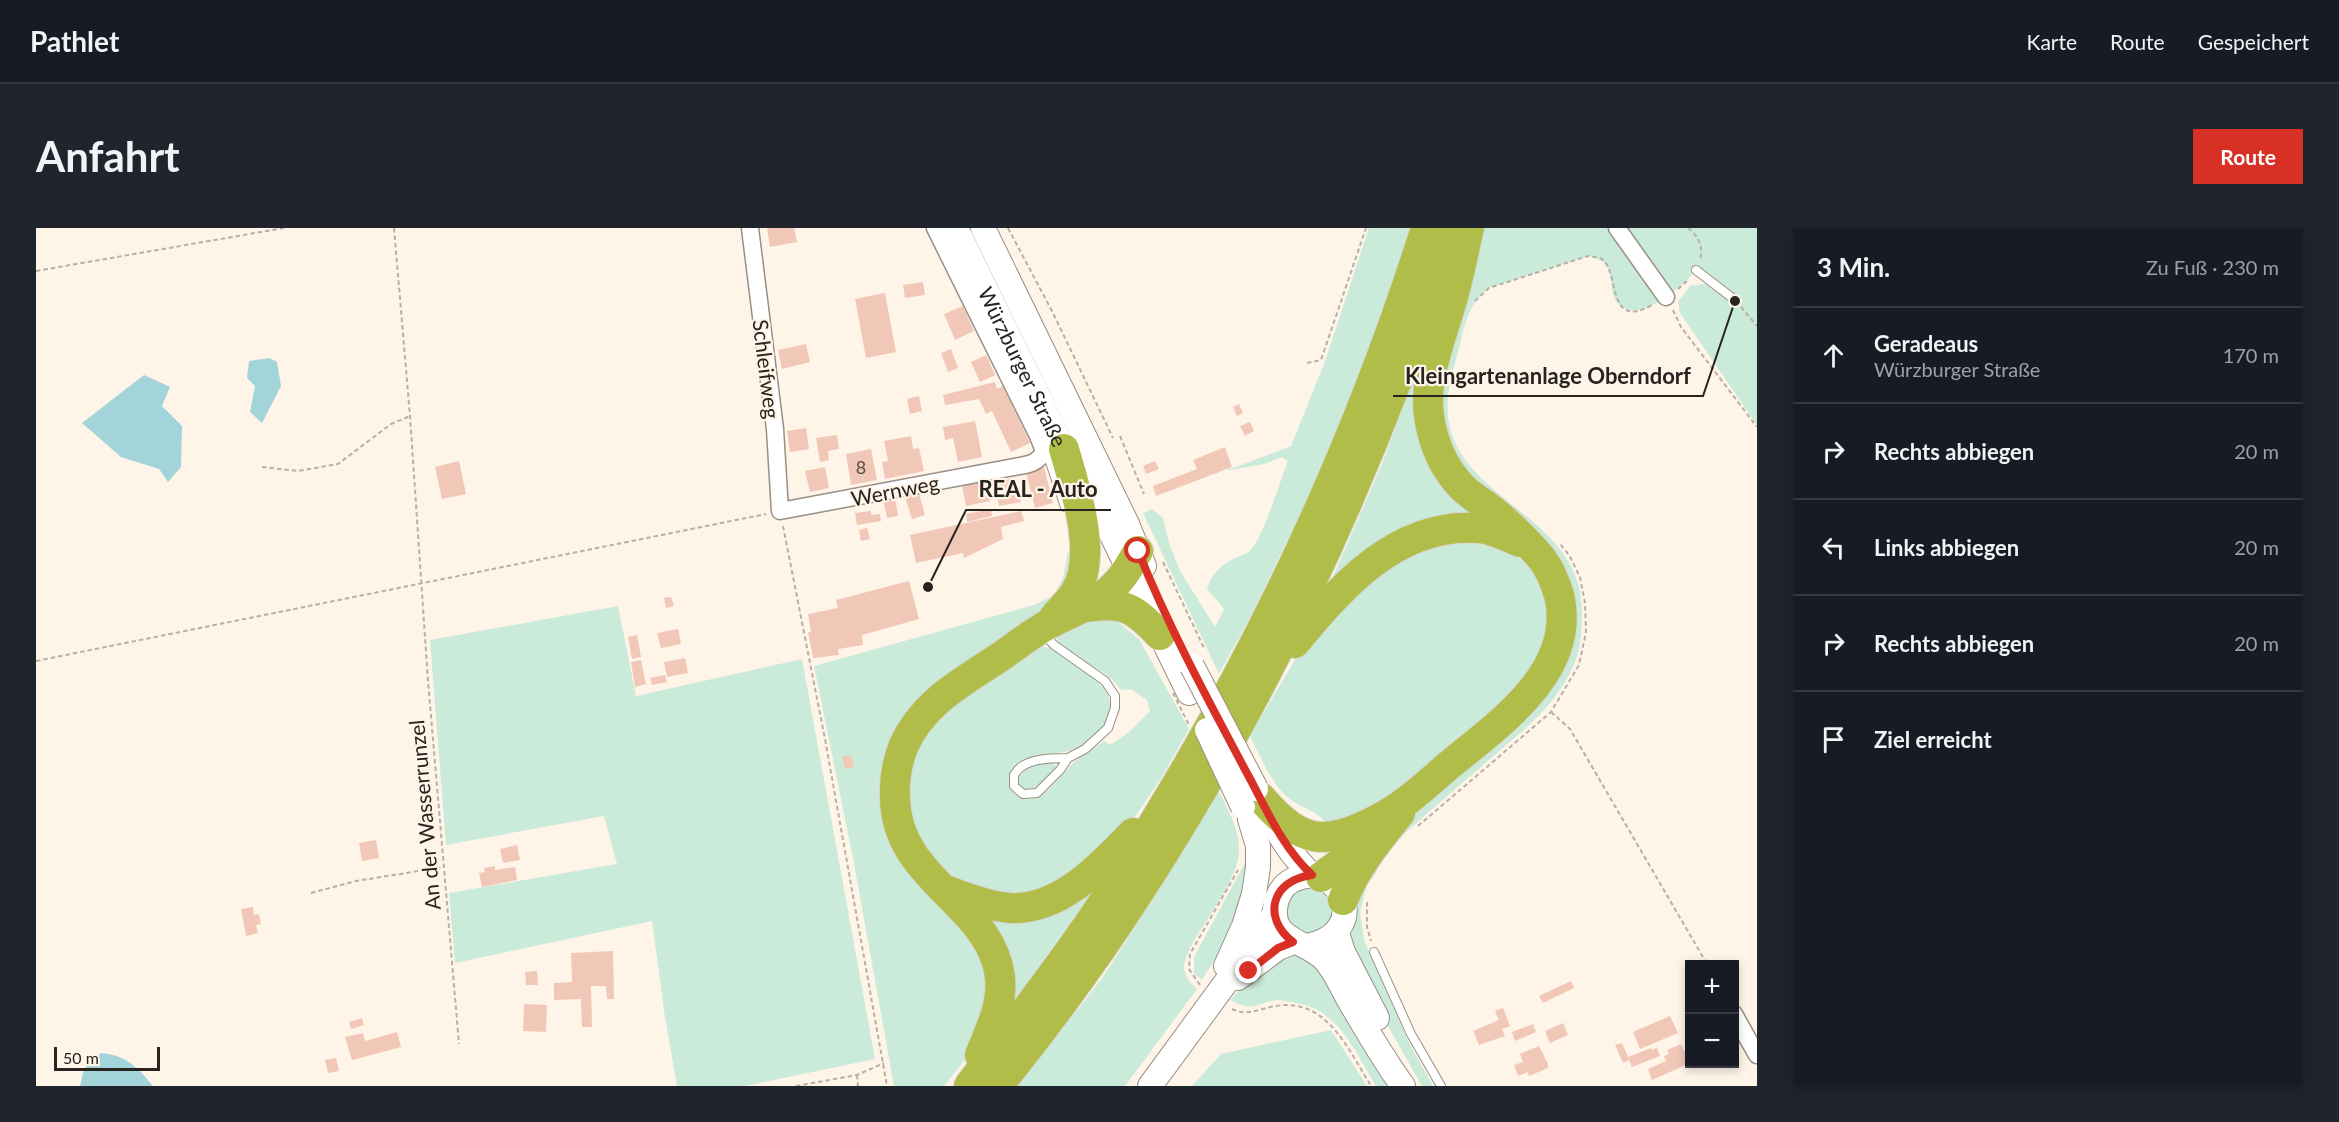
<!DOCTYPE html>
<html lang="de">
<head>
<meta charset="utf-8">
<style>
  body { margin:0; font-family:Lato,sans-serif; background:#20242c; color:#f1f3f6 }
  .controls { position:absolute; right:18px; bottom:18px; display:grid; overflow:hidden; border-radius:0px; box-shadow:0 3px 9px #0003 }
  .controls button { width:54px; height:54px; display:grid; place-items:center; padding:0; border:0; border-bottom:2px solid #363941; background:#171b24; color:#f1f3f6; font:30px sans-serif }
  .scale { position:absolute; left:18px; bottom:15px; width:106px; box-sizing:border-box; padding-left:6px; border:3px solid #27231e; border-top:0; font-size:16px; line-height:21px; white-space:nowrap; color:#27231e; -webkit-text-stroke:4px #fff4e8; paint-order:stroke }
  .stop { position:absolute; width:18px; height:18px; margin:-14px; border:4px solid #d93025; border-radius:50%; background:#fff }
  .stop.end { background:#d93025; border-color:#fff; box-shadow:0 2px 6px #0008 }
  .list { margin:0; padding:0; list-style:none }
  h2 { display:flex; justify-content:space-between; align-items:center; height:78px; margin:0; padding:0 24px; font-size:26px }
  h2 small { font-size:20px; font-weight:400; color:#9ea1a6 }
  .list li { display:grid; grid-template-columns:39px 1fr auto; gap:18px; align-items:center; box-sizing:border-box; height:96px; padding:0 24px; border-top:2px solid #363941 }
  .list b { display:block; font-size:22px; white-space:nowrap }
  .list p { margin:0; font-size:20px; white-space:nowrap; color:#9ea1a6 }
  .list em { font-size:20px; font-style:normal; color:#9ea1a6 }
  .icon { flex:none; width:33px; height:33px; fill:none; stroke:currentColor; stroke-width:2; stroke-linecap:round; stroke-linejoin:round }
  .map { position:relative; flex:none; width:1721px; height:858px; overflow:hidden; border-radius:0px }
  header { display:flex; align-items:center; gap:36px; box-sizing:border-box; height:84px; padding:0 30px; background:#171b24; border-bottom:2px solid #363941 }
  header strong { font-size:28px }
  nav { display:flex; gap:33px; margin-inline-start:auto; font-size:21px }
  .intro { display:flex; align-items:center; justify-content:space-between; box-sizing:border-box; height:144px; padding:0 36px }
  h1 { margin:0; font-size:42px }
  .button { padding:15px 27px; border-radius:0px; background:#d93025; color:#fff; font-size:21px; font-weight:700 }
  main { display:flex; gap:36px; padding:0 36px }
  aside { flex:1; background:#171b24; border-radius:0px; box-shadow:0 3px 9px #0003 }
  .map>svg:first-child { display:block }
  .green { fill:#caeada }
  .water { fill:#a2d4da }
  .building { fill:#f1c7b8 }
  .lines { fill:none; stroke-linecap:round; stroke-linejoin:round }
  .lane-casing { stroke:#998f84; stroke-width:10 }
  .street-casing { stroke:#998f84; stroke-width:19 }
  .secondary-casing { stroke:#998f84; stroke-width:26 }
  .highway-casing { stroke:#d8d7d6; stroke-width:32 }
  .path { stroke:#b8afa6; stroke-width:2; stroke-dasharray:4.5 3; stroke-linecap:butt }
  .lane { stroke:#fff; stroke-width:8 }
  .street { stroke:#fff; stroke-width:16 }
  .secondary { stroke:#fff; stroke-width:24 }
  .highway { stroke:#b0be49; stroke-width:30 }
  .secondary-bridge-casing { stroke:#998f84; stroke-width:26; stroke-linecap:butt }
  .path-bridge { stroke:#b8afa6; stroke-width:2; stroke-dasharray:4.5 3; stroke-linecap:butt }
  .secondary-bridge { stroke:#fff; stroke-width:24 }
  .route { stroke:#d93025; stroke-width:8 }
  .labels { text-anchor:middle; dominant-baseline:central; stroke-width:4.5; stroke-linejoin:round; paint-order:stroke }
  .number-label { font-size:18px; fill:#5a4c44 }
  .street-label { font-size:21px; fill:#27231e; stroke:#fff4e8 }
  .leader { fill:none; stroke:#27231e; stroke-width:2 }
  .callout-dot { fill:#27231e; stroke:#fff4e8; stroke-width:2 }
  .callout-label { font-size:22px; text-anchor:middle; font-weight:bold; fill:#27231e; stroke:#fff4e8; stroke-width:4.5; stroke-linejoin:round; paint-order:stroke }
</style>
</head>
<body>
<header>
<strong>Pathlet</strong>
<nav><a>Karte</a><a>Route</a><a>Gespeichert</a></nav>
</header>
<div class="intro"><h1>Anfahrt</h1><a class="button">Route</a></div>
<main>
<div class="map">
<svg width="1721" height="858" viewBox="0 0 1721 858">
  <rect width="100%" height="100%" fill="#fff4e8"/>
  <!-- green -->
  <g class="green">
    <path d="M1333,0H1377L1338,113L1265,284L1214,389L1183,446L1107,285L1116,281L1127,290L1133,315L1144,343L1179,399L1188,381L1171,361C1175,345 1187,335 1202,329C1206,327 1210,326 1214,323C1227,310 1244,253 1252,233L1246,229L1228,236L1189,243L1255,218L1289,133Z"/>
    <path d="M1440,0H1721V197L1644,85L1642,74L1654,58L1673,55L1660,42C1648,57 1606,95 1585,78C1566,63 1588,36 1552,28L1452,60C1430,79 1428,101 1421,128C1413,156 1406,183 1418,212C1446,278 1547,297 1546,385C1546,401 1545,419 1539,434C1522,477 1486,503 1453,532C1424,557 1395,582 1367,607L1352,623L1336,651H1330L1352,609L1455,516L1534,380L1429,255L1396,174Z"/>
    <path d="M1398,94L1384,156L1451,289L1289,367L1346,236Z"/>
    <path d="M1418,305L1482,323L1511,357L1513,413L1489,455L1342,581L1290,595C1280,582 1263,579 1251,569C1234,553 1225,529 1214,508L1263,425L1321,352Z"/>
    <path d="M1032,324L1042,329L1021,373L902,458L846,553L956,745L943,807L928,833L908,858H858L817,630L778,438L998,377L1017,368L1027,350Z"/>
    <path d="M582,378L600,468L766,431L839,831L709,858H641L629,789L616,693L419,735L413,665L581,636L568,588L410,617L394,412Z"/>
    <path d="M1057,386L1077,390L1103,411L1153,501L1127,547L1103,583L1064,627L995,668L921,658L873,605L872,532L906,486L1002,419C1017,416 1034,432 1045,441C1053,447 1064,454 1069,462C1085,487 1059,514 1036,522C1019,527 969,526 974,555C975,561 978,566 984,569C1007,579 1024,546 1038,534C1048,526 1058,520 1068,513L1074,517L1092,505L1114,483L1111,472L1095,461L1085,462C1069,438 1033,431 1021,412L1022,408Z"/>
    <path d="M1016,535L1020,538L1019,542L1000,561H989L983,557L982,550C989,539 1004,535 1016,535Z"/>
    <path d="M1183,564C1192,582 1203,600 1203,621C1204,647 1174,686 1161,708C1156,716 1149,728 1148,738C1148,748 1154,755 1161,761L1089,858H982L1067,749L1133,646Z"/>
    <path d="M1209,605L1216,644L1189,715L1166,752L1158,745V729L1209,635Z"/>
    <path d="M1067,647L970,785L937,678Z"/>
    <path d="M1323,654L1330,660L1324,685L1328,712L1372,813L1397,858H1386L1311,726L1310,709Z"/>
    <path d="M1262,658L1290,662L1298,689L1277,709L1256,703L1247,675Z"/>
    <path d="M1255,722L1281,734L1355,858H1340C1317,821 1303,780 1255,774C1251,774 1246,772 1242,772C1217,775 1221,785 1194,772L1211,755Z"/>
    <path d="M1295,802L1331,858H1156L1185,826Z"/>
  </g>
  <!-- water -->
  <g class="water">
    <path d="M233,130L241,134L245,158L226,195L214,184L219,158L211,150L213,133Z"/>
    <path d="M108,147L134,159L126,178L146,198L145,239L132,254L123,241L85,229L46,195Z"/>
    <path d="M65,825C90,827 102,840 117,858H44L48,841Z"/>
  </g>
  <!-- building -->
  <g class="building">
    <path d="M731,0H758L761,14L734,19Z"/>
    <path d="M887,54L889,67L869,70L867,57Z"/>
    <path d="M849,65L860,124L830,130L819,71Z"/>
    <path d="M927,78L938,103L919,112L908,86Z"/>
    <path d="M770,116L774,134L746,141L742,122Z"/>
    <path d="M915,121L922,140L912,144L905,125Z"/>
    <path d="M950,127L959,147L944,154L935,134Z"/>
    <path d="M959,154L961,161L967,158L994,215L975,224L956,183L950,186L943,171L909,177L907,167Z"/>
    <path d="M883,168L886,183L874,186L871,171Z"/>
    <path d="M1203,176L1207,185L1201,188L1197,179Z"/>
    <path d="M939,193L946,229L922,234L917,210L909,212L907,199Z"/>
    <path d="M1214,194L1218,203L1209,208L1204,198Z"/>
    <path d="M770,200L773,221L754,224L751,203Z"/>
    <path d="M801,207L803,221L792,223L793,232L784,234L780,210Z"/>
    <path d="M875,208L877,221L883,220L888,243L849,251L846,234L852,233L848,213Z"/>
    <path d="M1189,219L1196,239L1120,268L1117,258L1161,241L1157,232Z"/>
    <path d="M835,221L841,252L815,257L810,226Z"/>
    <path d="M423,233L430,266L406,271L399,239Z"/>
    <path d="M1119,233L1123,241L1110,246L1107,238Z"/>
    <path d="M789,239L793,260L774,264L769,243Z"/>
    <path d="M1008,239L1017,275L999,280L990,244Z"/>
    <path d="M980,250L985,274L963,278L958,254Z"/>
    <path d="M950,252L954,273L930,278L926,257Z"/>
    <path d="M883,265L889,287L876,291L869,269Z"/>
    <path d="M859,269L862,288L851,290L847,271Z"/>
    <path d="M955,281L956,288L931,294L930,286Z"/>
    <path d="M835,283V287L844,286L845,293L821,297L819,285Z"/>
    <path d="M985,283L988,293L965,299L967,311L928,330L927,325L880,335L874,307Z"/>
    <path d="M831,300L834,311L825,313L823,302Z"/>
    <path d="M873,353L883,391L826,407L827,417L802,421L803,427L777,430L772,404H775L772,386L802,380L800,372Z"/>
    <path d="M635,369L638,378L630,380L628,370Z"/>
    <path d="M642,401L645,416L625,420L621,405Z"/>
    <path d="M601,407L605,429L596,431L592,409Z"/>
    <path d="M649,430L652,445L631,449L628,434Z"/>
    <path d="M605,432L610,456L599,459L595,434Z"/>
    <path d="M629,447L631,454L616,457L614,450Z"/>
    <path d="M815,527L818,539L809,541L806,529Z"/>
    <path d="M340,612L343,630L326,633L323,615Z"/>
    <path d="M481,617L484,632L467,635L464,621Z"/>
    <path d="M459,638V642L479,639L481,652L446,659L443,645L449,644L448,640Z"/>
    <path d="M217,679L218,687L223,686L225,696L220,697L222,705L210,708L205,681Z"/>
    <path d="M577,723L578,771H571L570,758H555L556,799H546L545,771L518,772V755L536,754L535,725Z"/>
    <path d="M501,743L502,757H490L489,744Z"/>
    <path d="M1535,753L1538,760L1507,775L1503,768Z"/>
    <path d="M488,776L511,777L510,804L487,803Z"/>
    <path d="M1467,780L1474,798L1466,801L1469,808L1443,817L1437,803L1463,792L1459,783Z"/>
    <path d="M1634,788L1642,805L1604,821L1597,804Z"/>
    <path d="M326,790L328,797L315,801L313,794Z"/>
    <path d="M1527,795L1532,807L1514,815L1509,803Z"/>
    <path d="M1497,796L1500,804L1479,813L1476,804Z"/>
    <path d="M361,804L365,819L316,832L309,809L327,805L329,813Z"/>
    <path d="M1586,815L1592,829L1615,820L1616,822L1621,820L1624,828L1596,839L1593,832L1587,835L1579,817Z"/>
    <path d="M1645,816L1654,835L1616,852L1612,841L1630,833L1628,828L1633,826L1631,822Z"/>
    <path d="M1503,818L1512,836V840L1493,848L1492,844L1482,848L1478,837L1487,834L1484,826Z"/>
    <path d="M300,830L303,843L292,845L289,832Z"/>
  </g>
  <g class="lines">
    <!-- lane casing -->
    <g class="lane-casing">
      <g id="lane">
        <path d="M1660,42L1699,72"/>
        <path d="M1008,224L1014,234L1029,279"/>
        <path d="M1006,405L1018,417L1069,453L1079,468V480L1072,500L1049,521L1032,530L1024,542L1001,565L987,566L978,558V547C987,530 1014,530 1032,530"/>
        <path d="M1338,724L1375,806L1405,858"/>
      </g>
    </g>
    <!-- street casing -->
    <g class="street-casing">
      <g id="street">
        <path d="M714,0L739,201L744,283L978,239C991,237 1002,236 1008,223L1002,208L899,0"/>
        <path d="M1581,0L1630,69"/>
        <path d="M1698,786L1721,827"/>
      </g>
    </g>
    <!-- secondary casing -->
    <g class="secondary-casing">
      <g id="secondary">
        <path id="s1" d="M920,0L1028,221L1049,252L1153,465"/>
        <path d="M947,0L1091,296L1108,338"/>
        <path d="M1230,580C1242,606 1255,628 1276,647"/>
        <path d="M1301,705L1307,724L1341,790"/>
        <path d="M1271,718C1338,705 1304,629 1257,652C1246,657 1240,669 1239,681C1236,714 1273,713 1290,733C1299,744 1306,759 1313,772C1330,801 1347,831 1367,858"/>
        <path d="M1190,738L1208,698L1218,666L1222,639V618L1214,591"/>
        <path d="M1202,750L1242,720L1257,714"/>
        <path d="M1114,858L1221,712L1238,686"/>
      </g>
    </g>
    <!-- highway casing -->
    <g class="highway-casing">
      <g id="highway">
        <path d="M1050,379C1088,373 1098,380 1124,407"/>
        <path d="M1016,392C1024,382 1034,373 1040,363C1062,325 1039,260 1028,221"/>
        <path d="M1259,415C1303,360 1361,295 1440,300C1455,300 1470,308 1484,314"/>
        <path d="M1225,570C1265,616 1288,619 1342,591C1370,577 1394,553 1418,533C1467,493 1541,441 1523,367C1519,354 1514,341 1506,331C1493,315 1476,299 1461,286C1450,276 1435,269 1425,258C1410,242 1401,224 1396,203C1384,159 1402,121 1414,79C1422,54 1427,26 1433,0"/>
        <path d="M1285,649L1306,634L1329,612"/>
        <path d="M912,663C932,670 952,678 974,680C1024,683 1066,637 1097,605"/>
        <path d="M1307,672C1319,640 1342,612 1364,585"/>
        <path d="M944,827C954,802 967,777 964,749C955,675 860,653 859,570C858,551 861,534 868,517C887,474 927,454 964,429C980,418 996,405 1013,396C1036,384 1060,376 1079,357C1089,348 1095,335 1102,323"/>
        <path d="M933,858C983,791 1035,725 1080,655C1212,451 1317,231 1390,0"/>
        <path d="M962,858C1167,605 1314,308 1415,0"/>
      </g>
    </g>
    <!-- path -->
    <g class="path">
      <path d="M358,0L374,188L392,453L423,816"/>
      <path d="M972,0L1017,85L1077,210"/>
      <path d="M1652,0C1662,8 1668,18 1664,31"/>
      <path d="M0,43L248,0"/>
      <path d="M1642,61L1653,51"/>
      <path d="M1439,73L1453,60L1552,28C1556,29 1562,29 1566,31C1584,44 1570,103 1616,77"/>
      <path d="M1705,79L1721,98"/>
      <path d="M1637,82L1645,99L1721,199"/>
      <path d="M1271,135L1285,132L1330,0"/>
      <path d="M1084,208L1108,266"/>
      <path d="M226,239L262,243L302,236L355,196L374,188"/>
      <path d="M747,298L789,511L851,858"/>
      <path d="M1127,334L1168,420"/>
      <path d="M0,433L730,286"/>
      <path d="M1515,484L1534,501L1671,736"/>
      <path d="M1382,598L1515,484L1543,437L1550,404L1549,375L1544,349L1533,327L1524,316"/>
      <path d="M275,665L320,653L408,639"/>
      <path d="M1331,674V699L1335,713"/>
      <path d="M1164,757L1153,741L1154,726L1202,642"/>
      <path d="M1196,781C1212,789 1224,780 1240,778C1291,769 1313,823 1335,858"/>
      <path d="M821,847L822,858"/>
      <path d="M760,858L821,847L848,835"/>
    </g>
    <!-- lane -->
    <use href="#lane" class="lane"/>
    <!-- street -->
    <use href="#street" class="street"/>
    <!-- secondary -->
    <use href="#secondary" class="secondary"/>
    <!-- highway -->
    <use href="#highway" class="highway"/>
    <!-- secondary-bridge casing -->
    <g class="secondary-bridge-casing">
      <g id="secondary-bridge">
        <path d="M1156,438L1220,561"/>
        <path d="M1171,502L1207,579"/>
      </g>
    </g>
    <!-- path-bridge -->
    <path class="path-bridge" d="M1137,465L1153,497"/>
    <!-- secondary-bridge -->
    <use href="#secondary-bridge" class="secondary-bridge"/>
  </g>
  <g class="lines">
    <!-- route -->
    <path class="route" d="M1102,323C1133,400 1173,474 1212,547C1231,582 1246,619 1276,647C1236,652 1225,689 1257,714L1242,720L1213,743"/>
  </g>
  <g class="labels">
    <!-- number labels -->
    <g class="number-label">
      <text x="825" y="239">8</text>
    </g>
    <!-- street labels -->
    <g class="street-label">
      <text stroke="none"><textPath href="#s1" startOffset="154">Würzburger Straße</textPath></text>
      <text transform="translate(731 141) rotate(83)">Schleifweg</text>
      <text transform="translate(859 262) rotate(-11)">Wernweg</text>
      <text transform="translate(388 587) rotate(-95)">An der Wasserrunzel</text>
    </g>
  </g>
  <!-- callouts -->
  <path class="leader" d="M1699 73L1667 168H1357M892 359L930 282H1075"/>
  <g class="callout-dot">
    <circle cx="1699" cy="73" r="6"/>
    <circle cx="892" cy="359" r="6"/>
  </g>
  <g class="callout-label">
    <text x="1512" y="156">Kleingartenanlage Oberndorf</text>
    <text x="1002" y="269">REAL - Auto</text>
  </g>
</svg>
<div class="controls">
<button>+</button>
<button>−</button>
</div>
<div class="scale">50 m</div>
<div class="stop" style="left:1102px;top:323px"></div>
<div class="stop end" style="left:1213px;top:743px"></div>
</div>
<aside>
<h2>3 Min.<small>Zu Fuß · 230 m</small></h2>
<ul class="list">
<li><svg class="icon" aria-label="ahead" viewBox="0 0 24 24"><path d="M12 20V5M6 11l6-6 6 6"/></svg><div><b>Geradeaus</b><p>Würzburger Straße</p></div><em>170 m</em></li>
<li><svg class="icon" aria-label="right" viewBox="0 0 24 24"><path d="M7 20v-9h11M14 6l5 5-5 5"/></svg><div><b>Rechts abbiegen</b></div><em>20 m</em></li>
<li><svg class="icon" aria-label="left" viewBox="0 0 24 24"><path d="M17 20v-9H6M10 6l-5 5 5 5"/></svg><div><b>Links abbiegen</b></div><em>20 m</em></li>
<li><svg class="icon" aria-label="right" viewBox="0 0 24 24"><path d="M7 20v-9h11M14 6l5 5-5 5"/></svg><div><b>Rechts abbiegen</b></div><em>20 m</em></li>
<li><svg class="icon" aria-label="arrive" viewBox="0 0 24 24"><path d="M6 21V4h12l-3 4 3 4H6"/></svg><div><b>Ziel erreicht</b></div></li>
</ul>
</aside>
</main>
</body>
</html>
